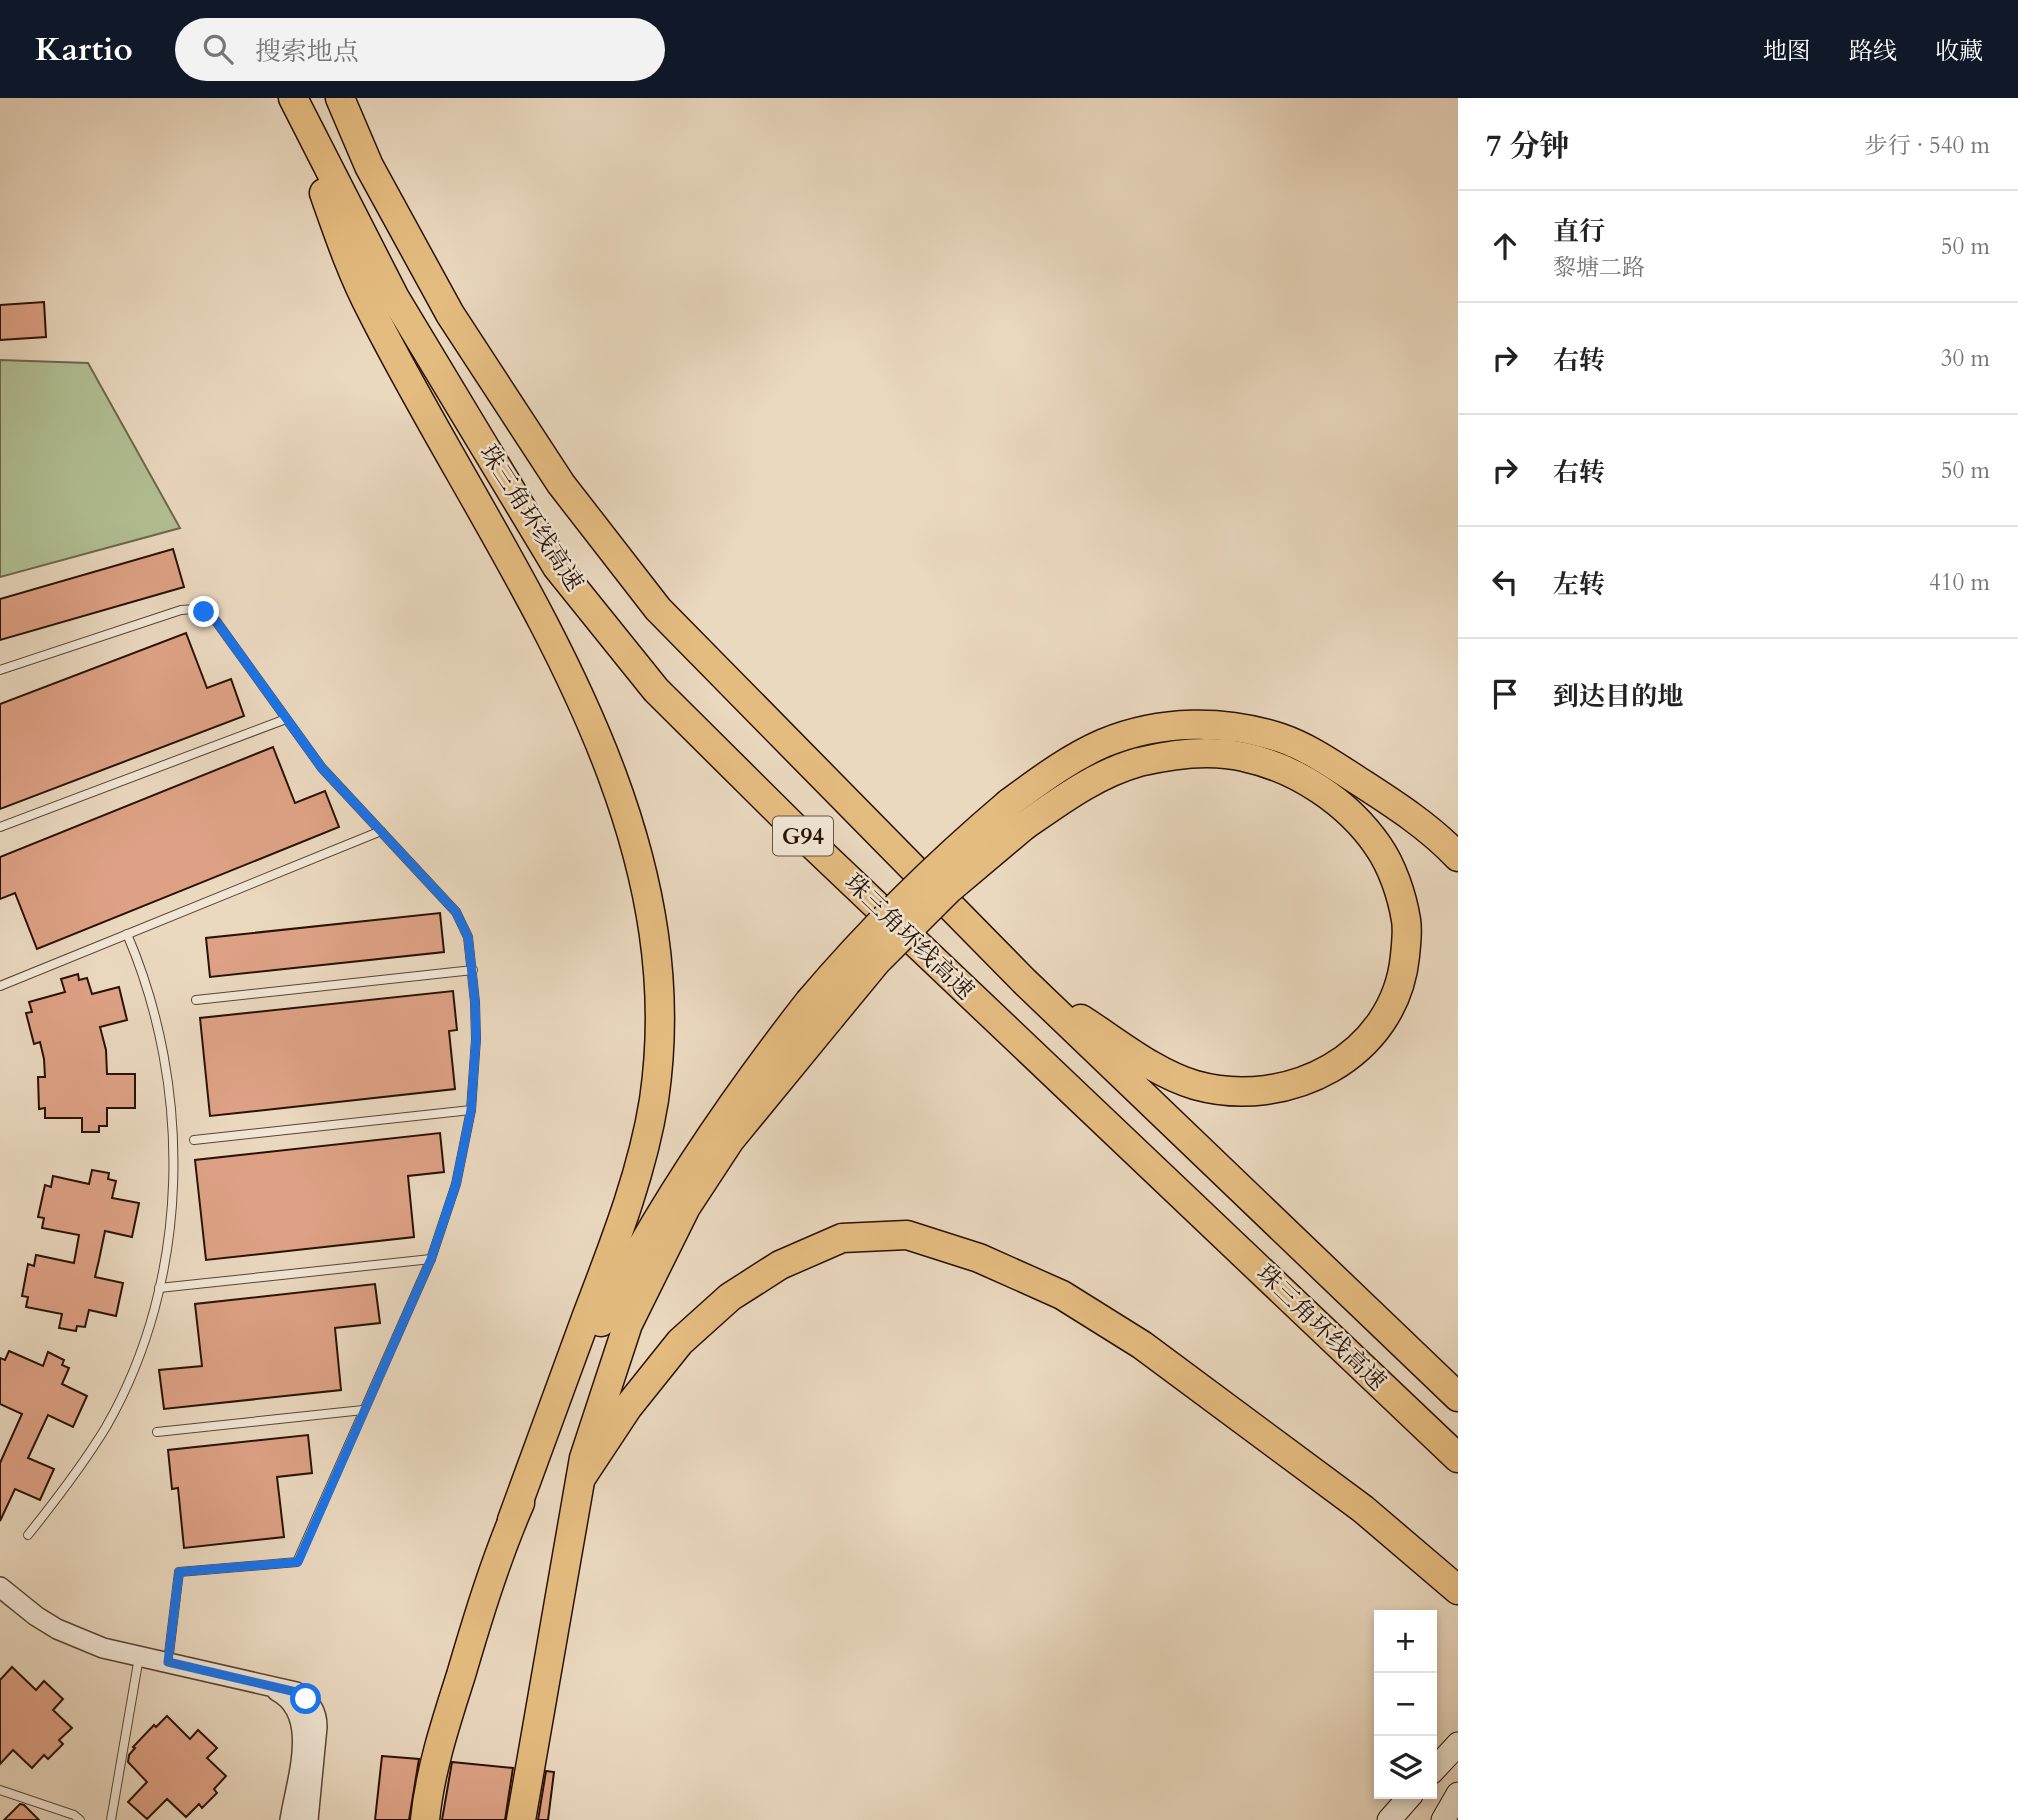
<!DOCTYPE html>
<html lang="zh">
<head>
<meta charset="utf-8">
<style>
  body { margin:0; font-family:Cardo,"Noto Serif SC",serif; background:#f2f2f2; color:#222 }
  .controls { position:absolute; right:21px; bottom:21px; display:grid; overflow:hidden; border-radius:0px; box-shadow:0 4px 10px #0003 }
  .controls button { width:63px; height:63px; display:grid; place-items:center; padding:0; border:0; border-bottom:2px solid #e0e0e0; background:#fff; color:#222; font:35px sans-serif }
  .stop { position:absolute; width:21px; height:21px; margin:-16px; border:5px solid #1a73e8; border-radius:50%; background:#fff }
  .stop.end { background:#1a73e8; border-color:#fff; box-shadow:0 2px 7px #0008 }
  .list { margin:0; padding:0; list-style:none }
  h2 { display:flex; justify-content:space-between; align-items:center; height:91px; margin:0; padding:0 28px; font-size:30px }
  h2 small { font-size:23px; font-weight:400; color:#767676 }
  .list li { display:grid; grid-template-columns:46px 1fr auto; gap:21px; align-items:center; box-sizing:border-box; height:112px; padding:0 28px; border-top:2px solid #e0e0e0 }
  .list b { display:block; font-size:26px; white-space:nowrap }
  .list p { margin:0; font-size:23px; white-space:nowrap; color:#767676 }
  .list em { font-size:23px; font-style:normal; color:#767676 }
  .icon { flex:none; width:38px; height:38px; fill:none; stroke:currentColor; stroke-width:2; stroke-linecap:round; stroke-linejoin:round }
  .map { position:relative; flex:none; width:1458px; height:1722px; overflow:hidden }
  header { display:flex; align-items:center; gap:42px; box-sizing:border-box; height:98px; padding:0 35px; background:#111827; color:#fff }
  header strong { font-size:33px }
  nav { display:flex; gap:38px; margin-inline-start:auto; font-size:24px }
  .search { width:490px; height:63px; background:#f2f2f2; display:flex; align-items:center; gap:18px; box-sizing:border-box; padding:0 24px; border-radius:38px; color:#767676; font-size:26px }
  main { display:flex }
  aside { flex:1; background:#fff }
  .map>svg:first-child { display:block }
  .green { fill:#b2c095; stroke:#6d694c; stroke-width:2 }
  .building { fill:#dea185; stroke:#281204; stroke-width:2 }
  .lines { fill:none; stroke-linecap:round; stroke-linejoin:round }
  .service-casing { stroke:#584433; stroke-width:10 }
  .tertiary-casing { stroke:#584433; stroke-width:22 }
  .secondary-casing { stroke:#281204; stroke-width:25 }
  .motorway-casing { stroke:#281204; stroke-width:31 }
  .service { stroke:#f1e6d5; stroke-width:8 }
  .tertiary { stroke:#f1e6d5; stroke-width:19 }
  .secondary { stroke:#f1e6d5; stroke-width:23 }
  .motorway { stroke:#e5bc80; stroke-width:28 }
  .motorway-bridge-casing { stroke:#281204; stroke-width:31; stroke-linecap:butt }
  .motorway-bridge { stroke:#e5bc80; stroke-width:28 }
  .route { stroke:#1a73e8; stroke-width:9 }
  .labels { text-anchor:middle; dominant-baseline:central; stroke-width:5; stroke-linejoin:round; paint-order:stroke }
  .shield { fill:#f1e6d5; stroke:#645243; stroke-width:2 }
  .shield-label { font-size:23px; font-weight:bold; fill:#281204 }
  .street-label { font-size:24px; fill:#281204; stroke:#f1e6d5 }
</style>
</head>
<body>
<header>
<strong>Kartio</strong>
<div class="search"><svg class="icon" aria-label="search" viewBox="0 0 24 24"><circle cx="10" cy="10" r="6"/><path d="M15 15l6 6"/></svg>搜索地点</div>
<nav><a>地图</a><a>路线</a><a>收藏</a></nav>
</header>
<main>
<div class="map">
<svg width="1458" height="1722" viewBox="0 0 1458 1722">
  <rect width="100%" height="100%" fill="#ead8bf"/>
  <filter id="stains"><feTurbulence type="fractalNoise" baseFrequency=".00286" numOctaves="4"/><feColorMatrix values="0 0 0 0 .2 0 0 0 0 .09 0 0 0 0 .02 0 0 0 .5 -.17"/></filter>
  <radialGradient id="worn" r=".72"><stop offset=".6" stop-color="#630" stop-opacity="0"/><stop offset="1" stop-color="#630" stop-opacity=".3"/></radialGradient>
  <!-- green -->
  <path class="green" d="M0,262L88,265L180,430L0,479Z"/>
  <!-- building -->
  <g class="building">
    <path d="M44,204L46,239L0,242V207Z"/>
    <path d="M173,451L184,489L0,542V501Z"/>
    <path d="M186,535L207,590L231,581L244,618L0,711V606Z"/>
    <path d="M273,649L295,705L325,693L339,729L37,851L15,795L0,801V759Z"/>
    <path d="M440,815L444,854L210,879L206,840Z"/>
    <path d="M78,876L79,882L87,880L92,896L119,889L127,922L100,929L106,952L107,976H135V1010H107V1028H99V1034H82V1020H45V1010L39,1011L38,979H45L44,961L40,944L34,946L26,915L32,914L29,904L65,894L61,881Z"/>
    <path d="M453,893L457,932L449,933L455,991L210,1018L200,920Z"/>
    <path d="M440,1035L444,1074L408,1078L414,1139L206,1162L195,1062Z"/>
    <path d="M92,1072L109,1075L108,1081L116,1083L112,1100L139,1105L132,1139L105,1133L99,1162L95,1179L123,1185L116,1218L89,1212L85,1229L77,1228L76,1233L59,1230L62,1216L26,1209L28,1199L22,1198L28,1166L34,1168L36,1157L74,1165L79,1137L42,1130L44,1120L38,1119L45,1087L51,1089L53,1078L89,1086Z"/>
    <path d="M375,1186L380,1225L335,1230L341,1292L164,1311L159,1272L202,1268L195,1206Z"/>
    <path d="M9,1253L43,1268L48,1254L64,1262L62,1267L69,1270L62,1286L87,1298L73,1329L48,1317L28,1360L54,1371L40,1402L15,1391L0,1423V1365L22,1316L0,1306V1260L5,1262Z"/>
    <path d="M308,1337L312,1375L277,1379L284,1439L184,1450L178,1390L172,1391L168,1352Z"/>
    <path d="M12,1569L36,1592L44,1583L63,1601L53,1612L72,1630L59,1642L63,1646L48,1661L44,1657L32,1670L13,1652L0,1666V1582Z"/>
    <path d="M167,1618L190,1641L198,1632L217,1650L207,1660L226,1678L214,1691L217,1695L202,1710L199,1706L186,1719L167,1701L147,1721L128,1704L147,1684L128,1664L129,1657L135,1650L133,1649L154,1627L156,1629Z"/>
    <path d="M382,1658L419,1661L409,1722H375Z"/>
    <path d="M452,1664L513,1670L505,1722H442Z"/>
    <path d="M546,1673L554,1674L548,1722H538Z"/>
    <path d="M20,1706L24,1707L39,1722H4Z"/>
  </g>
  <g class="lines">
    <!-- service casing -->
    <g class="service-casing">
      <g id="service">
        <path d="M0,572L181,512C195,510 206,513 216,523L322,670L456,814L468,839L475,904L476,941L471,1012L456,1086L431,1161L297,1464L179,1474L168,1564"/>
        <path d="M0,729L286,621"/>
        <path d="M0,888L381,733"/>
        <path d="M196,902L473,872"/>
        <path d="M194,1042L471,1012"/>
        <path d="M159,1190L431,1161"/>
        <path d="M157,1334L363,1312"/>
        <path d="M28,1437C56,1402 83,1367 106,1329C191,1181 193,990 127,836"/>
        <path d="M0,1692L74,1717L80,1722"/>
        <path d="M111,1722L139,1559"/>
      </g>
    </g>
    <!-- tertiary casing -->
    <g class="tertiary-casing">
      <g id="tertiary">
        <path d="M0,1489L36,1518L57,1531L103,1550L296,1594C310,1604 317,1612 317,1629L308,1722"/>
        <path d="M277,1593C321,1616 296,1683 290,1722"/>
      </g>
    </g>
    <!-- secondary casing -->
    <g class="secondary-casing">
      <g id="secondary">
        <path d="M1432,1674L1458,1646"/>
        <path d="M1389,1722L1412,1696"/>
        <path d="M1443,1722L1458,1696"/>
      </g>
    </g>
    <!-- motorway casing -->
    <g class="motorway-casing">
      <g id="motorway">
        <path d="M293,0L395,200L557,469L656,592L797,732L1458,1360"/>
        <path d="M340,0L369,68L450,216L561,386L658,511L1024,883L1458,1299"/>
        <path d="M324,95C338,135 352,176 372,214C496,460 697,709 654,1002C642,1077 613,1149 586,1220C561,1287 537,1355 512,1422"/>
        <path d="M1009,705C1039,683 1069,660 1104,645C1160,622 1224,621 1281,640C1310,650 1335,668 1360,684C1394,706 1430,729 1458,759"/>
        <path d="M1024,728C1060,703 1096,676 1139,664C1172,656 1211,651 1244,659C1296,670 1348,704 1378,748C1392,768 1402,797 1406,822C1408,833 1406,846 1405,858C1395,959 1287,1013 1195,987C1154,975 1117,944 1081,921"/>
        <path d="M601,1224C659,1109 730,1005 809,904"/>
        <path d="M581,1380L628,1309L680,1244L730,1199L780,1167L842,1140L907,1137L979,1160L1062,1197L1142,1247L1363,1411L1458,1492"/>
        <path d="M425,1722C430,1672 446,1624 461,1577C478,1519 496,1460 520,1405"/>
        <path d="M521,1722L584,1360L628,1226L686,1109L730,1042L830,920"/>
      </g>
    </g>
    <!-- service -->
    <use href="#service" class="service"/>
    <!-- tertiary -->
    <use href="#tertiary" class="tertiary"/>
    <!-- secondary -->
    <use href="#secondary" class="secondary"/>
    <!-- motorway -->
    <use href="#motorway" class="motorway"/>
    <!-- motorway-bridge casing -->
    <g class="motorway-bridge-casing">
      <g id="motorway-bridge">
        <path d="M809,904C870,832 937,766 1009,705"/>
        <path d="M830,920L877,863L948,792L1024,728"/>
      </g>
    </g>
    <!-- motorway-bridge -->
    <use href="#motorway-bridge" class="motorway-bridge"/>
  </g>
  <g class="lines">
    <!-- route -->
    <path class="route" d="M204,514L216,523L322,670L456,814L468,839L475,904L476,941L471,1012L456,1086L431,1161L298,1464L179,1474L168,1564L296,1594L306,1601"/>
  </g>
  <g class="labels">
    <!-- shield labels -->
    <rect class="shield" x="773" y="718.5" width="60" height="39" rx="5"/>
    <g class="shield-label">
      <text x="803" y="738">G94</text>
    </g>
    <!-- street labels -->
    <g class="street-label">
      <text transform="translate(531 420) rotate(57)">珠三角环线高速</text>
      <text transform="translate(909 839) rotate(44)">珠三角环线高速</text>
      <text transform="translate(1321 1230) rotate(44)">珠三角环线高速</text>
    </g>
  </g>
  <rect width="100%" height="100%" filter="url(#stains)"/>
  <rect width="100%" height="100%" fill="url(#worn)"/>
</svg>
<div class="controls">
<button>+</button>
<button>−</button>
<button><svg class="icon" aria-label="layers" viewBox="0 0 24 24"><path d="M12 4l9 5-9 5-9-5zM3 14l9 5 9-5"/></svg></button>
</div>
<div class="stop" style="left:306px;top:1601px"></div>
<div class="stop end" style="left:204px;top:514px"></div>
</div>
<aside>
<h2>7 分钟<small>步行 · 540 m</small></h2>
<ul class="list">
<li><svg class="icon" aria-label="ahead" viewBox="0 0 24 24"><path d="M12 20V5M6 11l6-6 6 6"/></svg><div><b>直行</b><p>黎塘二路</p></div><em>50 m</em></li>
<li><svg class="icon" aria-label="right" viewBox="0 0 24 24"><path d="M7 20v-9h11M14 6l5 5-5 5"/></svg><div><b>右转</b></div><em>30 m</em></li>
<li><svg class="icon" aria-label="right" viewBox="0 0 24 24"><path d="M7 20v-9h11M14 6l5 5-5 5"/></svg><div><b>右转</b></div><em>50 m</em></li>
<li><svg class="icon" aria-label="left" viewBox="0 0 24 24"><path d="M17 20v-9H6M10 6l-5 5 5 5"/></svg><div><b>左转</b></div><em>410 m</em></li>
<li><svg class="icon" aria-label="arrive" viewBox="0 0 24 24"><path d="M6 21V4h12l-3 4 3 4H6"/></svg><div><b>到达目的地</b></div></li>
</ul>
</aside>
</main>
</body>
</html>
